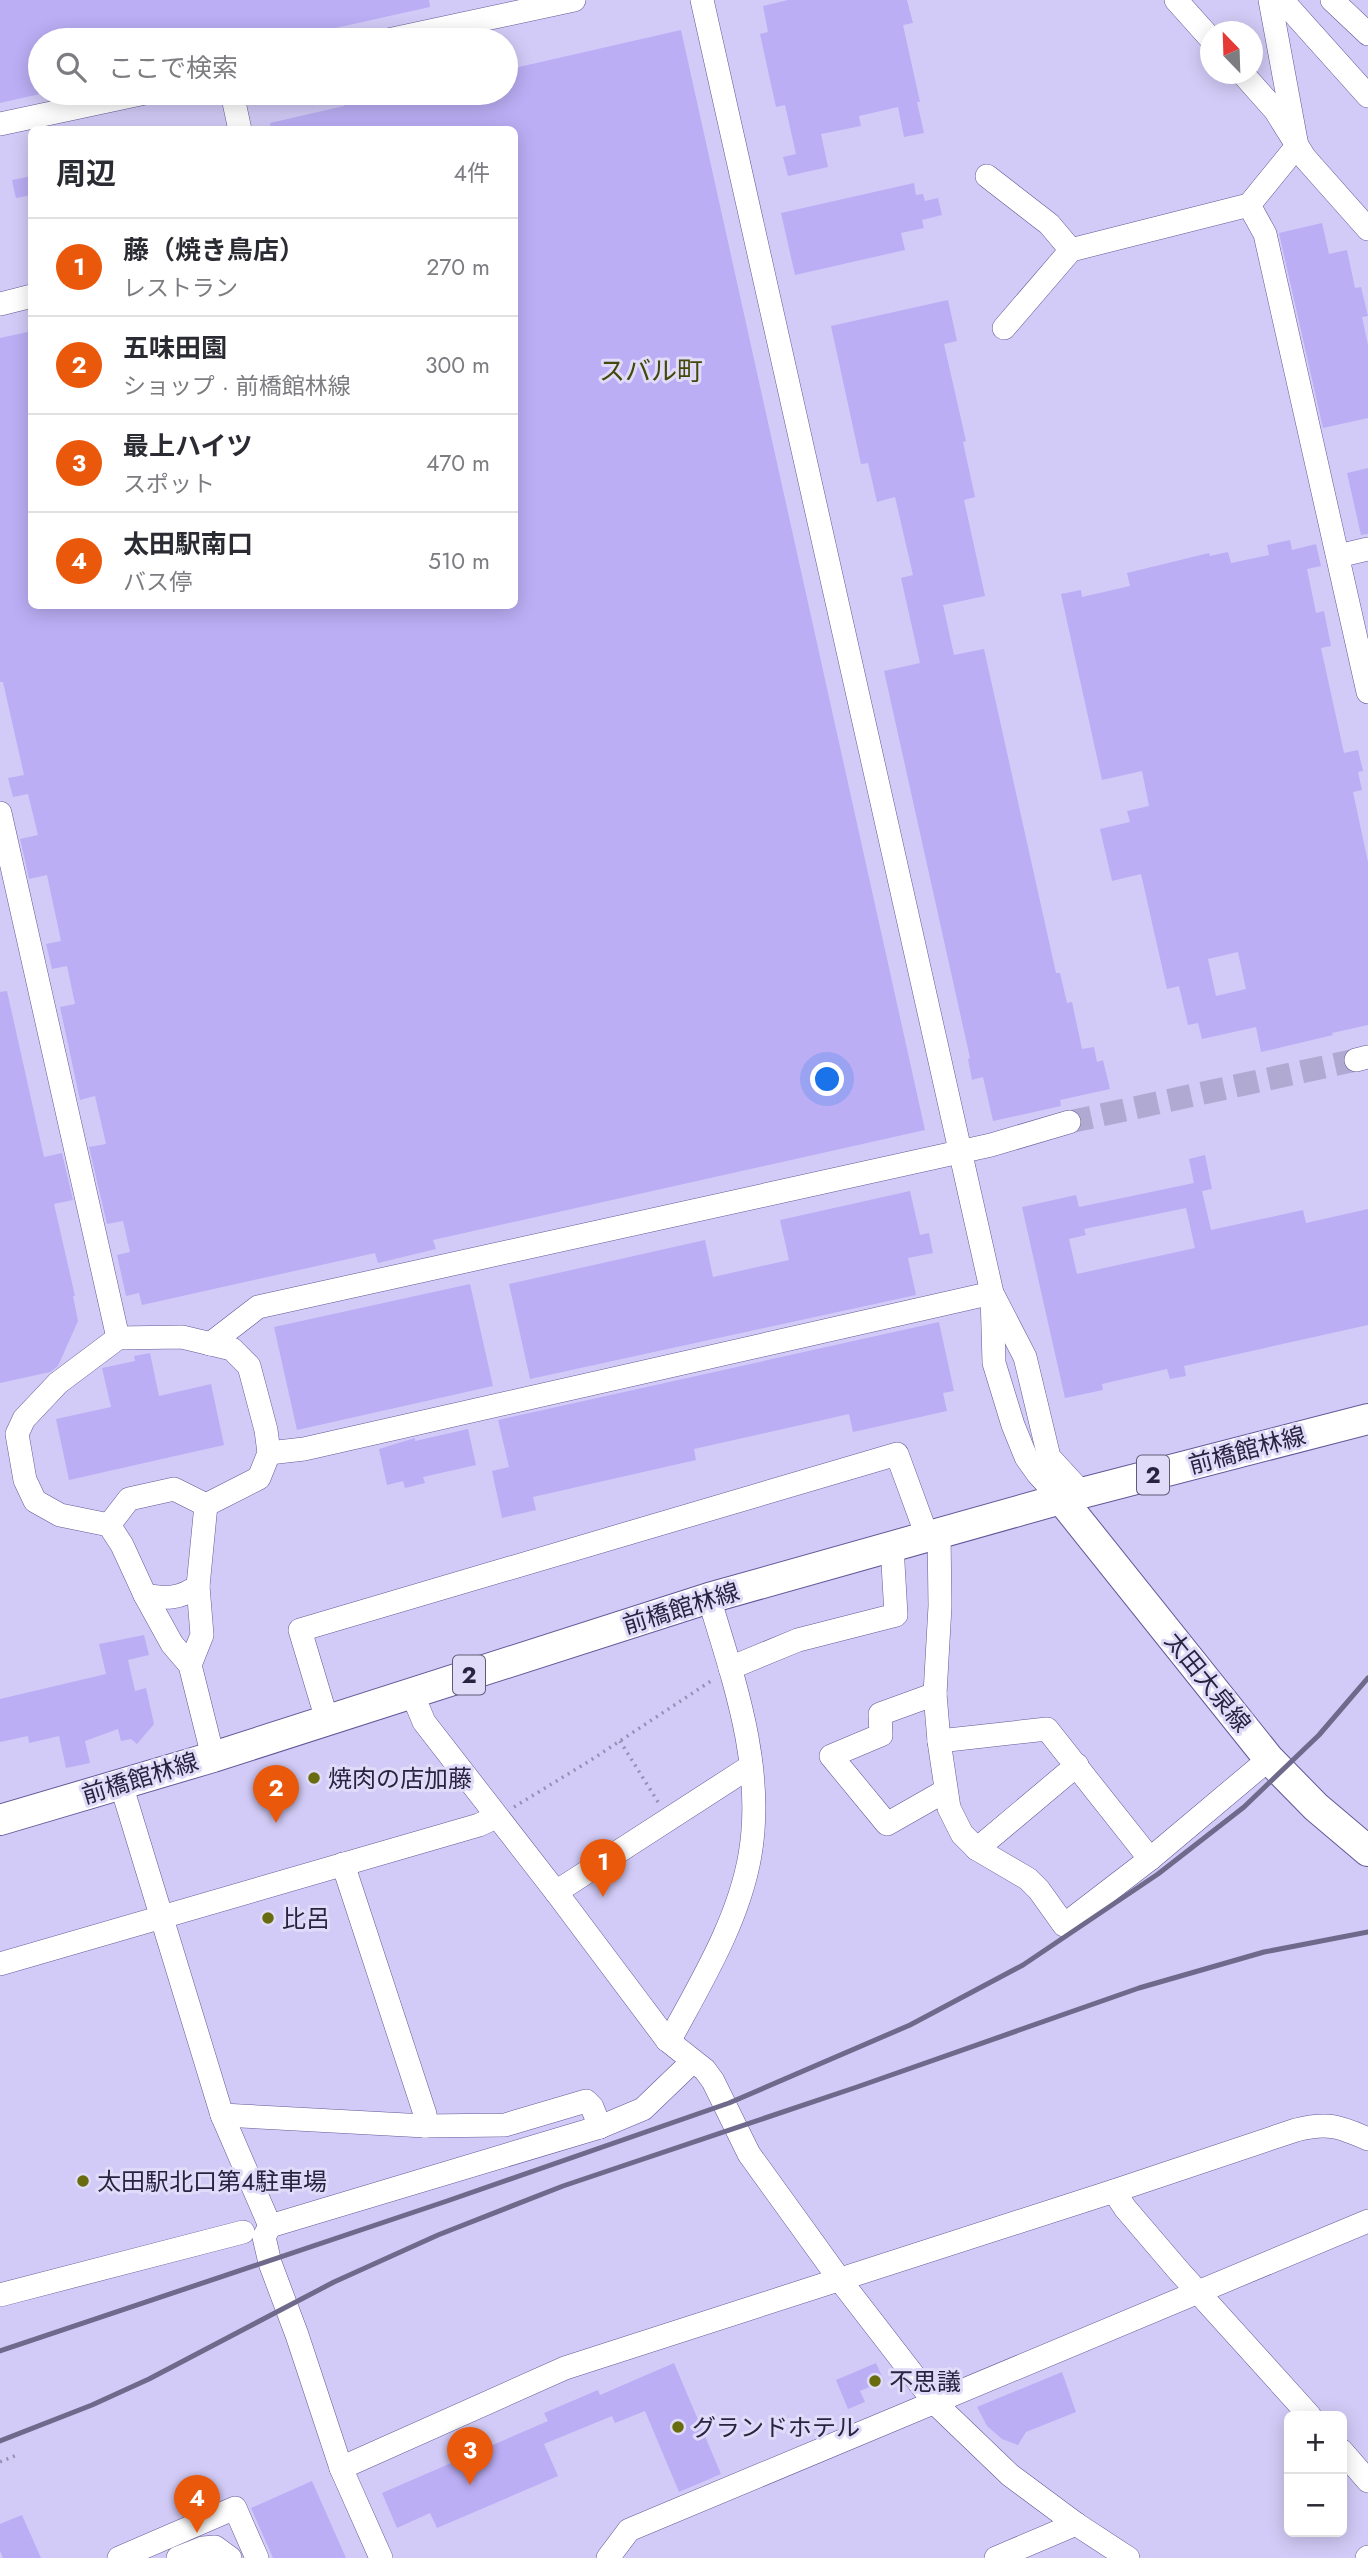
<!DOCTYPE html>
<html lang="ja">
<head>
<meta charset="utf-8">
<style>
  body { margin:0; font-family:Jost,"Noto Sans JP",sans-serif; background:#f2f2f3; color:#2b2b33 }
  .controls { position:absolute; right:21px; bottom:21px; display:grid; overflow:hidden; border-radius:10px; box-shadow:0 4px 18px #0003 }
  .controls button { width:63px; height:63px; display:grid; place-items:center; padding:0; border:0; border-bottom:2px solid #e1e1e2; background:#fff; color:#2b2b33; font:35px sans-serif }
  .compass { position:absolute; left:1200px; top:21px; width:63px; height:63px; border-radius:50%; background:#fff; box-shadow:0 4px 18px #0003; rotate:337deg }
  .you { position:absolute; left:828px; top:1080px; width:24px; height:24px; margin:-18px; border:5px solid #fff; border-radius:50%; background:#1a73e8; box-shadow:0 0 0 10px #1a73e833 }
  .badge { display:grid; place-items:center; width:46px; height:46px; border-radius:50%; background:#ea580c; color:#fff; font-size:23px; font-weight:700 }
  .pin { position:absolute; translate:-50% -58px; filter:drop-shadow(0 2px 4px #0008) }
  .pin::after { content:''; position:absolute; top:37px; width:24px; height:21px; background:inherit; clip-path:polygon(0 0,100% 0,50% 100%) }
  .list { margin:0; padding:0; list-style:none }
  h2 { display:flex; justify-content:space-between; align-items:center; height:91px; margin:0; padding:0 28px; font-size:30px }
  h2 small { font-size:23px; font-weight:400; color:#7c7c81 }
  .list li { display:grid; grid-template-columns:46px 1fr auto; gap:21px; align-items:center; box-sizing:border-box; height:98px; padding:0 28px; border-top:2px solid #e1e1e2 }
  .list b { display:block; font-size:26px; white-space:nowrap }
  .list p { margin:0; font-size:23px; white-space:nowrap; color:#7c7c81 }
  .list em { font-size:23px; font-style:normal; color:#7c7c81 }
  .icon { flex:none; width:38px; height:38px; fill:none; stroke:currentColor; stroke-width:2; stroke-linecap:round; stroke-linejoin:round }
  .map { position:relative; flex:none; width:1368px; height:2558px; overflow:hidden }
  .search { position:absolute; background:#fff; box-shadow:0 4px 18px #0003; left:28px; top:28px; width:490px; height:77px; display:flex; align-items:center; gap:18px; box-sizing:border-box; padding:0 24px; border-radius:38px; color:#7c7c81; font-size:26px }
  .panel { position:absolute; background:#fff; box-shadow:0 4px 18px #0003; left:28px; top:126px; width:490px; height:483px; border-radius:10px }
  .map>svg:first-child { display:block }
  .building { fill:#bbaef5; fill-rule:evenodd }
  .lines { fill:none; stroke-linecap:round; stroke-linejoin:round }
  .minor-tunnel { stroke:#b0a9d2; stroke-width:23; stroke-dasharray:23 11; stroke-linecap:butt }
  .minor-casing { stroke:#655797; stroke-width:24 }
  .major-casing { stroke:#655797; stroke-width:32 }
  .path { stroke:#9690b6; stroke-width:3.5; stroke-dasharray:2 5; stroke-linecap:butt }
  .minor { stroke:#fff; stroke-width:23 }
  .major { stroke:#fff; stroke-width:30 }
  .rail { stroke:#6f698b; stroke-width:5 }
  .poi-dot { fill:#686c0f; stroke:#dfdbf8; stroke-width:2.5 }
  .labels { text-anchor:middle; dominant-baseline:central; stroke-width:6; stroke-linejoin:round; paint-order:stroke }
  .shield { fill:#dfdbf8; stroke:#605a76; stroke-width:2 }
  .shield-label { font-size:23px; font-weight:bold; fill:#29233f }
  .street-label { font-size:24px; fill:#29233f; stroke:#dfdbf8 }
  .poi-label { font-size:24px; fill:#29233f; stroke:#dfdbf8; text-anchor:start }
  .neighbourhood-label { font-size:26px; fill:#45480a; stroke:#dfdbf8 }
</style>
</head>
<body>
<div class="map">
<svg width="1368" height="2558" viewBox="0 0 1368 2558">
  <rect width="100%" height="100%" fill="#d2cbf7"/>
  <!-- building -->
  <g class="building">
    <path d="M0,0H429L430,7L281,40H40V94L0,103Z"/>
    <path d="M788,0H907L913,23L903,25L920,102H917L924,133L904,137L898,107L859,116L861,126L821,134L828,167L788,176L783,157L796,154L785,105L776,107L760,34L768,32L763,6Z"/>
    <path d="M681,30L925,1130L433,1240L436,1249L378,1263L375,1253L142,1305L139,1293L126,1296L117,1255L130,1252L123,1221L107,1224L89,1147L106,1144L95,1096L80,1100L60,1007L75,1004L67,966L52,969L46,944L61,941L47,875L29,879L26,865L20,839L38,835L28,794L13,797L8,778L24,775L3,682H0V338L32,331V606H514V130H271L270,123L344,106L341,95L351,93H506V70Z"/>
    <path d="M32,176V195L16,198L12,180Z"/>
    <path d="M914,183L916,195L923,194L925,201L938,198L942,215L922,220L924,228L901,233L905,250L795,275L781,213Z"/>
    <path d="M1322,223L1329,254L1347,250L1355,288L1361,287L1368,316L1362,317L1368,345V418L1323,428L1279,233Z"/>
    <path d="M948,300L957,341L944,344L966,441L963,442L975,497L964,500L985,596L943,605L954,655L984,649L1056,973H1060L1067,1003L1072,1002L1082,1049L1094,1047L1097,1062L1103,1060L1110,1089L1060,1100L1061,1106L993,1121L983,1077L972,1080L968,1059L970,1058L884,671L920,663L901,578L913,575L895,497L877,502L868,463L861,464L831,326Z"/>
    <path d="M1368,468V534L1361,535L1347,473Z"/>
    <path d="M1290,540L1292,550L1316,544L1321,566L1307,569L1316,613L1324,611L1331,646L1321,648L1344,753L1358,750L1363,771L1358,772L1362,790L1353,792L1368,862V1025L1332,1033L1333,1035L1261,1052L1256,1027L1202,1039L1198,1023L1188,1025L1179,986L1167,989L1141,874L1112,881L1100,829L1130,822L1127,811L1149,806L1142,771L1102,780L1061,594L1081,590L1082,597L1130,586L1127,573L1209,553L1210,556L1228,552L1231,563L1269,555L1267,545ZM1238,952L1246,989L1216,996L1208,959Z"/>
    <path d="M7,991L44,1157L62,1153L73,1200L54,1204L75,1296H73L78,1321L58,1366L50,1372L0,1383V992Z"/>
    <path d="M1205,1155L1212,1189L1202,1191L1211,1230L1303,1210L1306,1223L1368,1209V1325L1184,1366L1186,1376L1170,1379L1167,1369L1102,1384L1103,1390L1065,1398L1022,1207L1076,1195L1079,1207L1194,1183L1189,1159ZM1186,1208L1195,1248L1077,1274L1069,1239L1086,1235L1084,1229Z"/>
    <path d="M910,1191L920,1235L929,1233L933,1253L908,1258L916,1295L530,1379L509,1284L705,1240L713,1277L789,1260L780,1220Z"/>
    <path d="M470,1284L493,1386L297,1430L274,1327Z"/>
    <path d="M939,1322L954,1391L943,1393L947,1411L853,1432L849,1414L694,1449L696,1460L533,1497L536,1510L502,1518L492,1471L509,1467L498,1420Z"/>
    <path d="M150,1353L159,1396L211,1384L224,1445L69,1480L56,1419L111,1407L102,1368L135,1361L134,1356Z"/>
    <path d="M468,1429L476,1465L423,1477L425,1483L405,1488L403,1481L387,1485L379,1449L415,1438V1441Z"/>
    <path d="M144,1635L149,1655L128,1660L135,1691L146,1688L154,1724L137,1744L131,1739L121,1741L118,1729L85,1741L90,1763L66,1768L59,1736L29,1743L28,1736L0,1742V1699L106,1674L99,1644Z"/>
    <path d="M674,2363L721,2474L679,2492L645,2411L615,2423L612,2416L544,2444L558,2476L437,2528L430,2513L397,2528L382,2493L548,2421L544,2413L598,2390L600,2395Z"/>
    <path d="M876,2363L884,2381L860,2391L865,2402L848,2409L836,2380Z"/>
    <path d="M1062,2372L1076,2412L1026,2432L1018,2445L1002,2439L987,2426L977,2407Z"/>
    <path d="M312,2481L346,2558H273L251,2508Z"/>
    <path d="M22,2515L41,2558H3L0,2551V2524Z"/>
  </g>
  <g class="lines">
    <!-- minor-tunnel -->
    <path class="minor-tunnel" d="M1069,1122L1356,1060"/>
    <!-- minor casing -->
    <g class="minor-casing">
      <g id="minor">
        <path d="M702,0L992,1293L1025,1357L1049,1457L1082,1493"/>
        <path d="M1176,0L1210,38"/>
        <path d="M1282,0L1368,96"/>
        <path d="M1332,0L1368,34"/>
        <path d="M388,40L574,0"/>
        <path d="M1243,74L1275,110L1305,158L1368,229"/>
        <path d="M232,93L240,130"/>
        <path d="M0,124L145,93"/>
        <path d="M987,176L1049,224L1071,250"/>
        <path d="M1249,205L1265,234L1368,692"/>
        <path d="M0,304L32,296"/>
        <path d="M1004,328L1071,250L1249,205L1297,146L1270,0"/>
        <path d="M1338,556L1368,549"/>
        <path d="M0,813L118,1338"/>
        <path d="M1356,1060L1368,1057"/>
        <path d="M210,1344L258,1307L991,1145L1069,1122"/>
        <path d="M269,1453L304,1449L992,1293L994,1363L1013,1425L1026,1457L1038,1474L1062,1500"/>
        <path d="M109,1525L129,1499L174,1489L206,1505"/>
        <path d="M939,1533L940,1606L935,1694L939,1741L949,1808L962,1834L977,1849L1028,1879L1039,1890L1064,1925L1150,1859L1269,1759"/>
        <path d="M145,1595C166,1599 180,1599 198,1586"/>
        <path d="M190,1665L202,1635L198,1586L206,1505L259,1478L269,1453L266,1430L249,1366L232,1349L182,1337L118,1338L58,1383L24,1419L17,1434L25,1480L35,1501L60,1515L109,1525L122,1545L145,1595L172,1644L190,1665L213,1757"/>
        <path d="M730,1668L798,1640L896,1615L892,1546"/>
        <path d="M412,1693L424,1722L556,1892L667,2040L705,2070L713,2081L749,2154L840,2280L935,2403L1010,2475L1076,2524L1128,2558"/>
        <path d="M935,1694L880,1714L881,1735L831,1756L887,1824L945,1791"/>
        <path d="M327,1720L300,1630L897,1454L927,1536"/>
        <path d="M939,1741L1047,1729L1150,1859"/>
        <path d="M121,1784L222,2115L425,2126L505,2125L586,2101L592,2107L600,2127"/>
        <path d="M977,1849L1077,1765"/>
        <path d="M343,1864L425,2114V2126"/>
        <path d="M556,1892L751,1766"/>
        <path d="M0,1964L479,1825L496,1817"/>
        <path d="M667,2040L672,2036C703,1979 739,1919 750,1855C765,1767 734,1681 709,1598"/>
        <path d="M222,2115L270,2226"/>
        <path d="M1114,2191L1125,2208L1178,2270L1310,2416"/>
        <path d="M0,2295L243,2232"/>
        <path d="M1342,2451L1368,2481"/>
        <path d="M341,2468L565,2368L1114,2191L1296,2130C1327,2122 1339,2126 1368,2139"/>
        <path d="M119,2558L235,2508L257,2558"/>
        <path d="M178,2558L203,2548L215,2547L230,2558"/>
        <path d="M381,2558L341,2468L297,2335L270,2263L264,2237L270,2226L600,2127L643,2109L693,2061"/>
        <path d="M608,2558L629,2530L1368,2221"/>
        <path d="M996,2558L1076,2524"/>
        <path d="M1367,2558L1368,2557"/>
      </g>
    </g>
    <!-- major casing -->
    <g class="major-casing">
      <g id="major">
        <path d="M1062,1500L1269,1759L1316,1807L1368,1851"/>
        <path d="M0,1820L213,1757L709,1598L1082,1493L1368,1419"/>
      </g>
    </g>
    <!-- path -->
    <g class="path">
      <path d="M620,1741L658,1802"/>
      <path d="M514,1807L591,1760L711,1681"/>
      <path d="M0,2462L19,2454"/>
    </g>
    <!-- minor -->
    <use href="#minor" class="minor"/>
    <!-- major -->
    <use href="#major" class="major"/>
    <!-- rail -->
    <g class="rail">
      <path d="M0,2351L447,2201L729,2103L910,2025L1023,1965L1158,1874L1244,1807L1319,1735L1368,1678"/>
      <path d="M0,2441L92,2405L149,2379L334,2282L438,2235L563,2186L857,2087L1139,1988L1264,1952L1368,1932"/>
    </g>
  </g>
  <!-- markers -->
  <g class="poi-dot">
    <circle cx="314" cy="1778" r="7"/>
    <circle cx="268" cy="1918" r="7"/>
    <circle cx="83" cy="2181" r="7"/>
    <circle cx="875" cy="2381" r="7"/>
    <circle cx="678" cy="2427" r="7"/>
  </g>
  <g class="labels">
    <!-- shield labels -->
    <g class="shield">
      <rect x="1137" y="1455.5" width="32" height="39" rx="5"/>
      <rect x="453" y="1655.5" width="32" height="39" rx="5"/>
    </g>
    <g class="shield-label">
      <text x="1153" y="1475">2</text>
      <text x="469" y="1675">2</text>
    </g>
    <!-- street labels -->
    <g class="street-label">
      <text transform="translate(1247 1450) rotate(-15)">前橋館林線</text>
      <text transform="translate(681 1608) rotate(-17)">前橋館林線</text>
      <text transform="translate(1208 1682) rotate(51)">太田大泉線</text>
      <text transform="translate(140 1778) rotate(-17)">前橋館林線</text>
    </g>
    <!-- poi labels -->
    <g class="poi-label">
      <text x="328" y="1778">焼肉の店加藤</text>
      <text x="282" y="1918">比呂</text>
      <text x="97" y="2181">太田駅北口第４駐車場</text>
      <text x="889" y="2381">不思議</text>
      <text x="692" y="2427">グランドホテル</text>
    </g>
    <!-- neighbourhood labels -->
    <g class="neighbourhood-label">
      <text x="651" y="371">スバル町</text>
    </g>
  </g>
</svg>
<div class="controls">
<button>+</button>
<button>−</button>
</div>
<svg class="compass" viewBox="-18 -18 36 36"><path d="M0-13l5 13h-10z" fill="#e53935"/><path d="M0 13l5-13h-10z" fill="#7c7c81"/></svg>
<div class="you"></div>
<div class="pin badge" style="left:603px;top:1897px">1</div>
<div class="pin badge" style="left:276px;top:1823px">2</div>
<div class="pin badge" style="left:470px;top:2485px">3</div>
<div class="pin badge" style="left:197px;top:2533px">4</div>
<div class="search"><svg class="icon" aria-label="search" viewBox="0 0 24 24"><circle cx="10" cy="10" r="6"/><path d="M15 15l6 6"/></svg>ここで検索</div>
<section class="panel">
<h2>周辺<small>4件</small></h2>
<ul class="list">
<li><span class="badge">1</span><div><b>藤（焼き鳥店）</b><p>レストラン</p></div><em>270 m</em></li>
<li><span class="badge">2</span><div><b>五味田園</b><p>ショップ · 前橋館林線</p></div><em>300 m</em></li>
<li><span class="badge">3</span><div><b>最上ハイツ</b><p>スポット</p></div><em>470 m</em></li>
<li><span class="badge">4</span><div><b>太田駅南口</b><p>バス停</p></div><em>510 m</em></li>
</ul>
</section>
</div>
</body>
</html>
